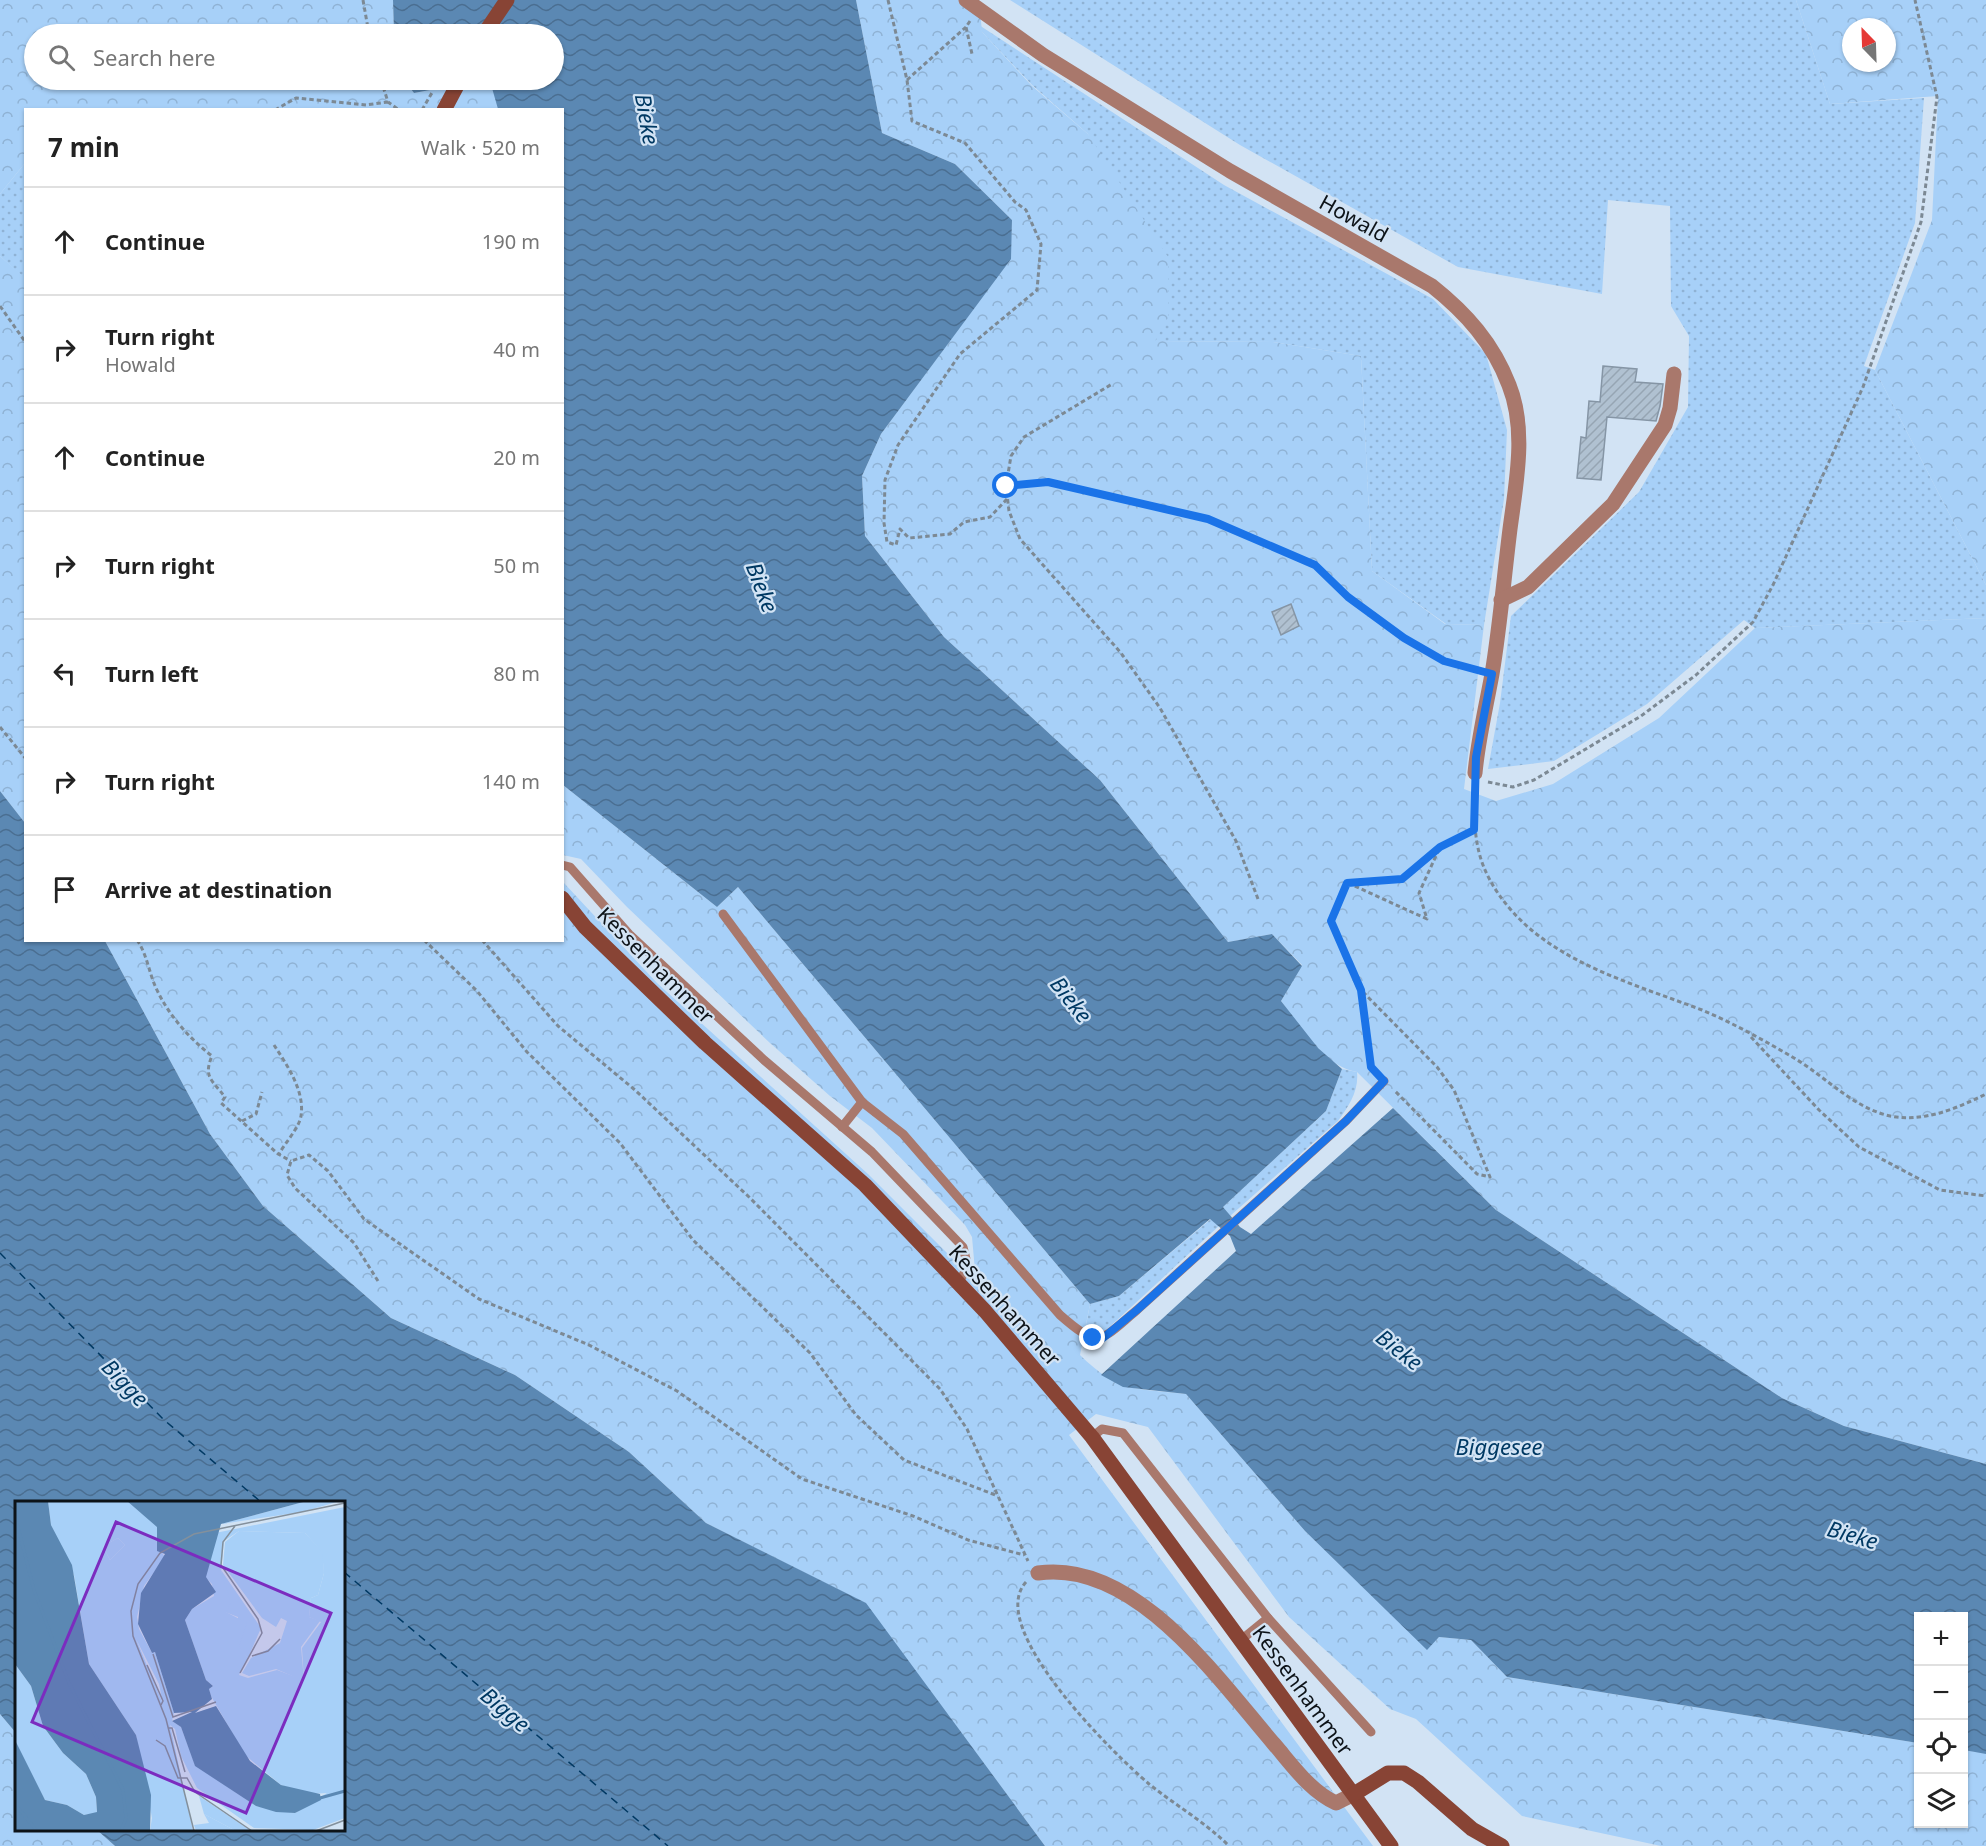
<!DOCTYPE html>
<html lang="en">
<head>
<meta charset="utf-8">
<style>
  body { margin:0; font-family:"Noto Sans",sans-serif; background:#f6f6f6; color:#222 }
  .controls { position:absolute; right:18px; bottom:18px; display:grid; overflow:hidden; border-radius:0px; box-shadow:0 2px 4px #0004 }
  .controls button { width:54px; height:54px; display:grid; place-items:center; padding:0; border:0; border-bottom:2px solid #e0e0e0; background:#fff; color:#222; font:30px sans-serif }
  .compass { position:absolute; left:1842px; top:18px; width:54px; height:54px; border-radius:50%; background:#fff; box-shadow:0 2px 4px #0004; rotate:337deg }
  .stop { position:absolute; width:18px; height:18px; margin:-14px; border:4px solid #1a73e8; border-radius:50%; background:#fff }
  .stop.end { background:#1a73e8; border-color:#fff; box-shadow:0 2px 6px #0008 }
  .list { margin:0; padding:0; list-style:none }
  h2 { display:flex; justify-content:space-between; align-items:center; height:78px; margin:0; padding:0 24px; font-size:26px }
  h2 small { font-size:20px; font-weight:400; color:#767676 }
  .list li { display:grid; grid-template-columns:39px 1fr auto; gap:18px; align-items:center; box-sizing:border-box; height:108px; padding:0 24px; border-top:2px solid #e0e0e0 }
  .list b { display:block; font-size:22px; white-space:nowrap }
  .list p { margin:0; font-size:20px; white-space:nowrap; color:#767676 }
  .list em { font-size:20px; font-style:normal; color:#767676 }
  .icon { flex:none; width:33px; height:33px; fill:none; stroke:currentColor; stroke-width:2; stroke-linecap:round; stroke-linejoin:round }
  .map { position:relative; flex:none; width:1986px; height:1846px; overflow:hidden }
  .search { position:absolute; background:#fff; box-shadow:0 2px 4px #0004; left:24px; top:24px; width:540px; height:66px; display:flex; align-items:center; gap:15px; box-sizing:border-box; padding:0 21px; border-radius:33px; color:#767676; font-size:22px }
  .panel { position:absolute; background:#fff; box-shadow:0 2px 4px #0004; left:24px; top:108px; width:540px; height:834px; border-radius:0px }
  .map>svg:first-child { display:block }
  .grass { fill:url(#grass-dots) }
  .forest { fill:url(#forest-crowns); fill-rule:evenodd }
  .water { fill:url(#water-waves) }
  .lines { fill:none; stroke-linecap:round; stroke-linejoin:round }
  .ferry { stroke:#003963; stroke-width:1.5; stroke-dasharray:8 6; stroke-linecap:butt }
  .building { fill:url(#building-hatch); stroke:#8595a5; stroke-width:1.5 }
  .path { stroke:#7c8994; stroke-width:3; stroke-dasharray:4.5 3; stroke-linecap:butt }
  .lane { stroke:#a9786c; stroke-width:9 }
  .street { stroke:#a9786c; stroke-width:15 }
  .secondary { stroke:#884435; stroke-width:15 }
  .route { stroke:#1a73e8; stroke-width:8 }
  .labels { text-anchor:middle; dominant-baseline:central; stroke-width:4.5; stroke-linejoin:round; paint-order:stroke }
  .street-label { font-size:21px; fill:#0d1318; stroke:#d2e3f4 }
  .water-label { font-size:22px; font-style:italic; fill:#003963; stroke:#d2e3f4 }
  .inset-river { fill:none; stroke:#5b88b3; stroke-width:3 }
  .inset-road { fill:none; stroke:#83909c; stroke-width:1.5 }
  .view { fill:#7b2cbf; fill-opacity:0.15; stroke:#7b2cbf; stroke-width:3 }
  .inset-edge { fill:none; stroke:#0d1318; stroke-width:3 }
</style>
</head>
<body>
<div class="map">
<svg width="1986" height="1846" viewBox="0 0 1986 1846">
  <defs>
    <pattern id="grass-dots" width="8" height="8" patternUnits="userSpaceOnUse" patternTransform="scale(1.5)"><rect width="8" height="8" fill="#a7d0f8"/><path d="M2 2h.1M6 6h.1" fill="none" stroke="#8fb2d4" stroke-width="1.8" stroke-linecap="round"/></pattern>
    <pattern id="forest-crowns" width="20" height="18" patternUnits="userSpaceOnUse" patternTransform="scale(1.5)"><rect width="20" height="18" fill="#a7d0f8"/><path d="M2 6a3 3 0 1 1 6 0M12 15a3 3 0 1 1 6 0" fill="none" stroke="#8fb2d4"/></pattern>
    <pattern id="water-waves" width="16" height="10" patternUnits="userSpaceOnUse" patternTransform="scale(1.5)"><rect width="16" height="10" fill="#5b88b3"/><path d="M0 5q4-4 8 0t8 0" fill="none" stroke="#4a6e91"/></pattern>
    <pattern id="building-hatch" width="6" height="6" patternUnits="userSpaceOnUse" patternTransform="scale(1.5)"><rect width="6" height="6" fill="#b0c1d1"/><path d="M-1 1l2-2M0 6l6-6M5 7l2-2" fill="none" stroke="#96a5b3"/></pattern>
  </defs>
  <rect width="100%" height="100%" fill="#d2e3f4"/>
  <!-- grass -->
  <g class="grass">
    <path d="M1010,0H1796L1830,104L1924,98L1915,223L1864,366L1875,370L1986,585V618L1755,628L1744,620L1647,704L1554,761L1488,769L1500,703L1511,616L1639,492L1688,407L1689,336L1671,306L1670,206L1608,200L1602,294L1458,267L1240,145Z"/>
    <path d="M979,25L1224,185L1433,299L1486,354L1507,430L1504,499L1484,625L1446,624L1372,571L1361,356L1273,342L1155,341L1088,134L1032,85L982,32Z"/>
    <path d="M25,163V279L0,256V194Z"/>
    <path d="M1342,1069L1357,1072C1359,1091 1349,1106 1338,1121L1230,1216L1223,1207L1326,1111Z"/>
    <path d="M1211,1219L1219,1226L1103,1333L1086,1325L1090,1304L1119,1296Z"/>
  </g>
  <!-- forest -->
  <g class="forest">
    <path d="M0,0H393L394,34H34V80H404L414,93L473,82L493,88L498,107V110H26L25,163L0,194Z"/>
    <path d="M856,0H979L982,32L1032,86L1088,134L1168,257V318L1155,341L1273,342L1361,356L1372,571L1445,624L1484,625L1464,789L1496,801L1553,784L1659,718L1755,628L1986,618V1464L1844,1426L1782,1398L1496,1210L1357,1072C1323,1066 1301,1027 1281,1001L1302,965L1272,934L1228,942L1100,780L944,637L865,536L862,476L881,434L1010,259L1012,220L955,164L882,133Z"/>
    <path d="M1796,0H1986V585L1875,370L1932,220L1938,96L1830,104ZM1851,27H1887V63H1851Z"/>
    <path d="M0,256L26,279L25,823L0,791Z"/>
    <path d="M563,785L717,907L738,887L1090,1304L1080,1355C1119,1393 1134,1388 1186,1394L1305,1531L1427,1649L1439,1637L1471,1640L1507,1677L1918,1743V1824H1964V1750L1986,1753V1846H1661L1522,1816L1416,1719L1390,1709L1289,1617L1148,1427L1096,1414L1069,1435L1373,1846H1045L865,1603L706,1523L629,1452L515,1375L391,1318L263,1206L210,1134L105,941L562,940L563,882L657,983L868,1174L976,1282L972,1237L965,1225L872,1128L830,1096L770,1043L627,907L581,859L563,855Z"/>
    <path d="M0,1714L16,1733V1830H97L115,1846H0Z"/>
  </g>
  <!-- water -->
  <g class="water">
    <path d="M393,0H856L882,133L955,164L1012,220L1011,259L881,434L862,476L865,536L944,637L1100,780L1228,942L1272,934L1302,966L1281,1001L1318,1048L1342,1069L1326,1111L1223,1207L1240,1227L1251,1234L1393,1108L1496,1210L1782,1398L1844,1426L1986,1464V1754L1964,1750V1616H1918V1743L1507,1677L1471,1640L1439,1637L1427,1650L1305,1531L1186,1394L1123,1387L1101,1375L1236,1251L1230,1236L1210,1219L1119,1296L1090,1304L738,887L717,907L563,785L562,110L498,109L492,88L473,82L414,93L404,80H554V34H394Z"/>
    <path d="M0,791L25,823L26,940L105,941L210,1134L263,1206L391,1318L515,1375L629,1452L706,1523L866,1603L1045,1846H115L97,1830H344V1502H16V1733L0,1714Z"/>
  </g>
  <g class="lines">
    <!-- ferry -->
    <g class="ferry">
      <path d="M0,1253L163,1419L261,1502"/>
      <path d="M344,1572L668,1846"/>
    </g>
  </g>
  <!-- building -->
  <g class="building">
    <path d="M1603,366L1637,369L1635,382L1663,384L1660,406L1656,421L1607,417L1601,480L1577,478L1581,437L1586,438L1589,401L1600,402Z"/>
    <path d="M1291,604L1299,626L1281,635L1272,612Z"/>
  </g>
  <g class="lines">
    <!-- path -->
    <g class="path">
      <path d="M363,0L369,34"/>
      <path d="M888,0L907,80L912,121L965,143L1015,202L1026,210L1041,244L1037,290L960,354L898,445L885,480L884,523L887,542L896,545L900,529L909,538L950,534L964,522L990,517L1008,498"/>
      <path d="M970,21L966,27L972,54"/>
      <path d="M381,80L388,102L399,110"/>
      <path d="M907,80L966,27"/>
      <path d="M275,110L296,98L366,105L388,102"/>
      <path d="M422,110L433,91"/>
      <path d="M0,306L26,343"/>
      <path d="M1006,486L1011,456L1024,437L1112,384"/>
      <path d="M0,727L26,759"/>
      <path d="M1488,782L1513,787L1534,780L1641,716L1696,675L1753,622L1773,585L1863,387L1921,222L1937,97L1915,0"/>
      <path d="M1475,788C1473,839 1476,869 1511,910C1558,964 1637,985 1702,1010C1733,1023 1765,1041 1794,1058C1826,1077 1850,1105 1886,1115C1920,1124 1956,1109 1986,1094"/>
      <path d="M1348,883L1331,921L1357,986L1437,1067L1454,1090L1490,1177L1477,1174L1394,1090"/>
      <path d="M1348,883L1427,919L1419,893L1440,847L1474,829"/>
      <path d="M1348,883L1402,879L1438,848"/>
      <path d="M1258,899L1236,841L1160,708L1121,653L1020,539L1009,511L1006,486L1048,482L1208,519L1315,565L1348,597L1404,638L1444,661L1477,670"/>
      <path d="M137,940C147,954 149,973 156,988C169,1016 189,1038 212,1056C203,1077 212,1080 225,1097L221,1103L278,1154L291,1161"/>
      <path d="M424,940L477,991L527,1052L620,1143L693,1240L810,1353L856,1415L904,1460L998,1496"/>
      <path d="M482,940L558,1026L635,1090L749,1197L940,1389L967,1429L1028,1561"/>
      <path d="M1361,990L1371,1067L1376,1073"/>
      <path d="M1751,1037L1819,1110L1859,1147L1940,1190L1986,1196"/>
      <path d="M274,1045C287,1065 305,1091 301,1116C299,1128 285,1143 279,1154"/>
      <path d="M242,1121L256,1114L262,1092"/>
      <path d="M378,1281L354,1243L295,1188L287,1175L291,1161L309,1155L328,1171L364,1219L479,1299L589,1345L677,1391L802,1479L913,1516L968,1540L1024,1555"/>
      <path d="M1026,1582C984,1628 1116,1756 1149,1784C1175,1805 1205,1822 1229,1846"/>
    </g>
    <!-- lane -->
    <g class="lane">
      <path d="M562,865L570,867L629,934L764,1060L872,1152L963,1247L968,1267L958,1283"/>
      <path d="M723,914L862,1102L903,1134L1060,1315C1100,1350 1100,1341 1137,1310L1346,1121L1384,1081"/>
      <path d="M842,1127L862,1102"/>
      <path d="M1092,1437L1102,1429L1123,1433L1268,1618L1371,1732"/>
      <path d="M1241,1640L1268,1618"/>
    </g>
    <!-- street -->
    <g class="street">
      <path d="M966,0L1043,55L1230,171L1432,286C1466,313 1493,343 1509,385C1527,430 1516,483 1510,529C1504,577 1500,626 1492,674C1486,707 1478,740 1475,773"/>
      <path d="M1501,600L1528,587L1613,504L1665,425L1670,408L1674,374"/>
      <path d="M1038,1573C1135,1559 1218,1679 1274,1744C1293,1766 1310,1791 1336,1803L1354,1794"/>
    </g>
    <!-- secondary -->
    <g class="secondary">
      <path d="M484,34L507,0"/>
      <path d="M444,110L460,80"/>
      <path d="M562,898L585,927L705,1043L865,1185L985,1311L1092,1437L1391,1846"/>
      <path d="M1354,1794L1388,1773H1404L1418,1782L1472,1829L1502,1846"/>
    </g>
  </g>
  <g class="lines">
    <!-- route -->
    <path class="route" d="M1006,486L1048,482L1208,519L1315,565L1348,597L1404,638L1444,661L1492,674L1476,757L1474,830L1440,847L1402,879L1347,883L1331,921L1361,990L1371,1067L1384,1081L1346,1121L1137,1310L1103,1338H1093"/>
  </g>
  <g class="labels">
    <!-- street labels -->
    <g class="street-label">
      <text transform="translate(1354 218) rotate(29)">Howald</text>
      <text transform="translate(656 965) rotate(45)">Kessenhammer</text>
      <text transform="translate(1005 1305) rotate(48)">Kessenhammer</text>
      <text transform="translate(1303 1690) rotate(54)">Kessenhammer</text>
    </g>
    <!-- water labels -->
    <g class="water-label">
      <text transform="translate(648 119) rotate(80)">Bieke</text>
      <text transform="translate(763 587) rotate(69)">Bieke</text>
      <text transform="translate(1072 999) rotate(52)">Bieke</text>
      <text transform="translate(1400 1349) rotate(38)">Bieke</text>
      <text transform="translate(126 1382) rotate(46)">Bigge</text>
      <text x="1499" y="1446">Biggesee</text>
      <text transform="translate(1853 1534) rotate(16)">Bieke</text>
      <text transform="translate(506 1709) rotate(40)">Bigge</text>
    </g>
  </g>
  <!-- overview -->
  <g transform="translate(15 1501)">
    <rect width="330" height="330" fill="#d2e3f4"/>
    <path d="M224,30L290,32L308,51L309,72L303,94L296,97L294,116L305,120L286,146L289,180L261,168L234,175L227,172L236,157L265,142L272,120L266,117L261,126L247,117L208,64L210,41ZM103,37L110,44L95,59L88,45ZM206,69L246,127L233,157L223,146V116L210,111ZM184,295L236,330H221L189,313Z" fill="#a7d0f8"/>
    <path d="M33,0H112L143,26V46L150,56L129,85L122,116L124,128L137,152L140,151L159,212L157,220L166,226L180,264L241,305L280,312L312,292L296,293L266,284L230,254L196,195L194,188L198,185L191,179L170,119L177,108L199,95L197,83L190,76L200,32L330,6V317L298,329L239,327L182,287L166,255L160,228L155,224L178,330H135L137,317L121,234L74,163L59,74L36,24ZM224,30L290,32L307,51L309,72L303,94L296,97L294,116L306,121L287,147L289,179L262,169L233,177L224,174L233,157L224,146L232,122L211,111L216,102L206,70L209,40ZM103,37L110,44L95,59L88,45ZM121,138L144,183L148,203ZM292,0H325L287,11L206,23ZM0,163L16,185L28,225L48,252L71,273L81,296L82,312L69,314L52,304L30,299L18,279L0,239ZM189,313L221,330H181L179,324L194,322Z" fill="#a7d0f8" fill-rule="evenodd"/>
    <path d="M0,0H33L36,24L57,64L74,163L121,234L136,294L135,330H0V239L30,299L52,304L69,314L82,311L81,296L71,273L48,252L28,225L16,185L0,163ZM112,0H292L206,23L191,76L201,91L177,108L170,119L191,179L198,185L194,188L197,198L180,212L201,205L235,260L266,284L305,293L306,299L280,312L261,311L241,305L180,265L166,226L157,220L177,211L159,212L140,151L137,152L123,123L126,92L150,53L142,50V26Z" fill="#5b88b3"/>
    <path class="inset-river" d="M0,15L19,89L54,182L108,289L111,317L106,330M305,297L330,290M0,303L22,330"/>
    <path class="inset-road" d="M220,25L208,41L206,64L243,118L247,132L225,172M138,153L158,216L201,201M237,155L253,150L265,138M132,164L148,200L146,204M153,227H157L170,271M141,239L150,245L163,277H172L180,291L237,330M179,330L151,218L118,135L116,110L123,83L145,52L179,33L330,2M301,330L330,319"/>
    <path class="view" d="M101,21L316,112L231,312L17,221Z"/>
    <rect width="330" height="330" class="inset-edge"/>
  </g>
</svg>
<div class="controls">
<button>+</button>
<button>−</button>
<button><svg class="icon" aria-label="locate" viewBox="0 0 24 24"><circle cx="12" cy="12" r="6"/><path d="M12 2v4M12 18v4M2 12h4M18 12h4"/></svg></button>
<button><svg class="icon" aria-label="layers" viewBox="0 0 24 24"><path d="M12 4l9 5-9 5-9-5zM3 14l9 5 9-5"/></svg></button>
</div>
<svg class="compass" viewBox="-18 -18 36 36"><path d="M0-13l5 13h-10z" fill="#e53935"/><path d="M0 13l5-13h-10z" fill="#767676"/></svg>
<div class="stop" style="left:1006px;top:486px"></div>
<div class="stop end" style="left:1093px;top:1338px"></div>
<div class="search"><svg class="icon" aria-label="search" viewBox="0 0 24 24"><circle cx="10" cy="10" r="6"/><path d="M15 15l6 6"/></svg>Search here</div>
<section class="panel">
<h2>7 min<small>Walk · 520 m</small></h2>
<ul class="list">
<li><svg class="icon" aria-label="ahead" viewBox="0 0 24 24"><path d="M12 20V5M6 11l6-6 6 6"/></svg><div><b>Continue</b></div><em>190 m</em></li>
<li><svg class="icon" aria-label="right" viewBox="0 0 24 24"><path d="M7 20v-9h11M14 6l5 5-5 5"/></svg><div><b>Turn right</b><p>Howald</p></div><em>40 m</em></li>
<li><svg class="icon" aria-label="ahead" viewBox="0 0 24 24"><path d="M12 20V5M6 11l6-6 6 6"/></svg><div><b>Continue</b></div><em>20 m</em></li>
<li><svg class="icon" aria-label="right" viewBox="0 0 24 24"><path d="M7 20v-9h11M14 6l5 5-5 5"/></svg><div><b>Turn right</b></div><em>50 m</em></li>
<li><svg class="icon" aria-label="left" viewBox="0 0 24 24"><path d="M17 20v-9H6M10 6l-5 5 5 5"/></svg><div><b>Turn left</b></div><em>80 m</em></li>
<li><svg class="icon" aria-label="right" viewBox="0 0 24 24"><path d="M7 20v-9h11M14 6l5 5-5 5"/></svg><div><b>Turn right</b></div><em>140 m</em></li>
<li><svg class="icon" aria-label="arrive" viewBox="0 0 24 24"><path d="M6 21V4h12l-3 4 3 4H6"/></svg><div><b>Arrive at destination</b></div></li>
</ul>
</section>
</div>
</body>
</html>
